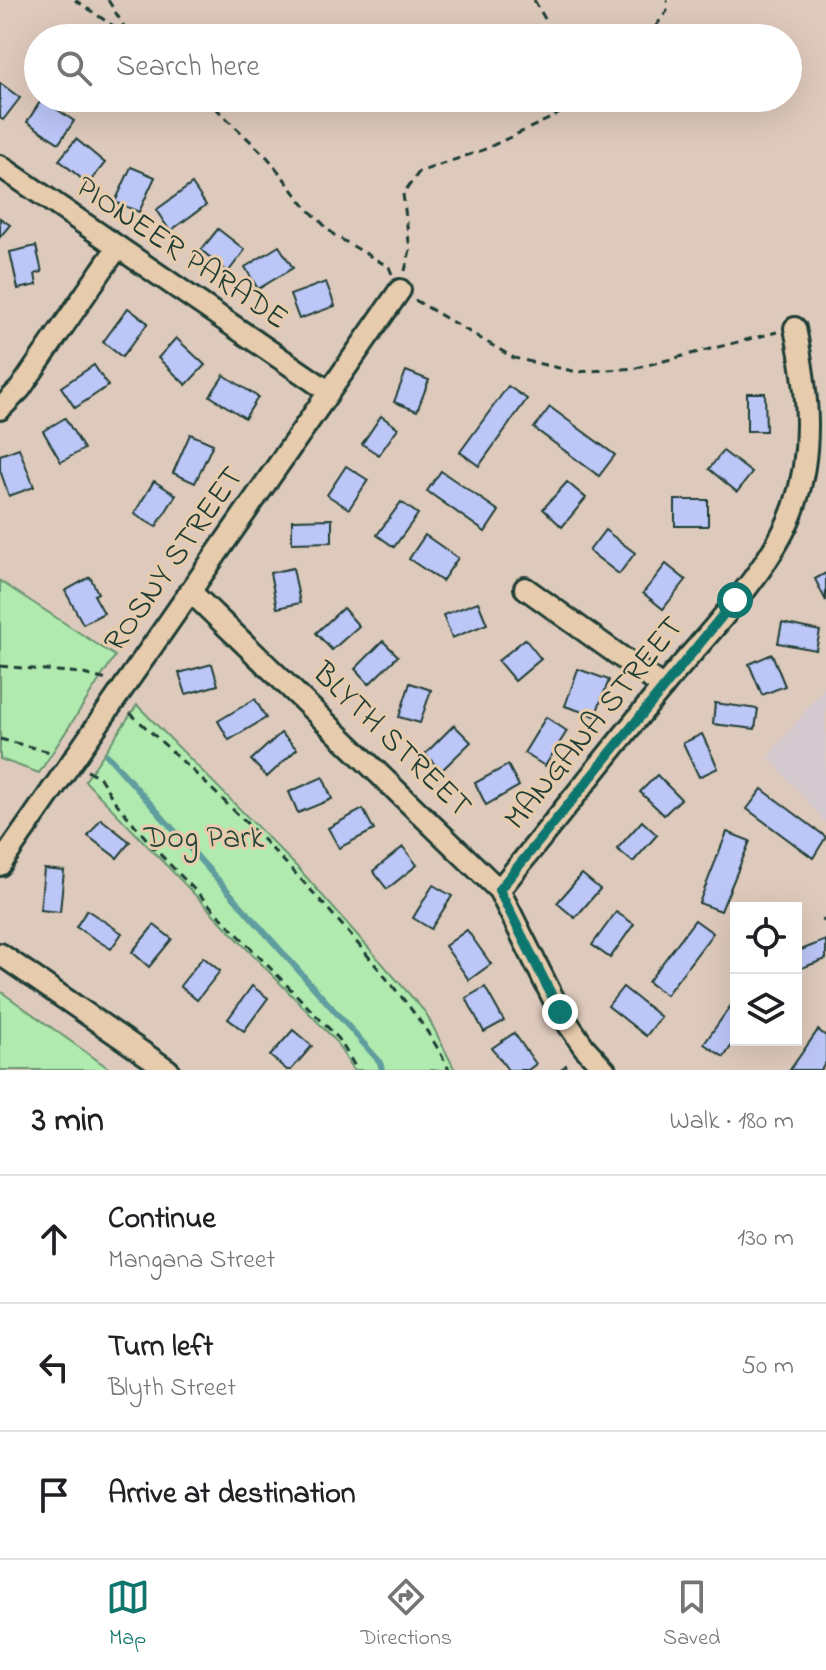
<!DOCTYPE html>
<html lang="en">
<head>
<meta charset="utf-8">
<style>
  body { margin:0; font-family:"Indie Flower",sans-serif; background:#f6f6f6; color:#202124 }
  .controls { position:absolute; right:24px; bottom:24px; display:grid; overflow:hidden; border-radius:0px; box-shadow:0 8px 32px #0002 }
  .controls button { width:72px; height:72px; display:grid; place-items:center; padding:0; border:0; border-bottom:2px solid #e0e0e0; background:#fff; color:#202124; font:40px sans-serif }
  .stop { position:absolute; width:24px; height:24px; margin:-18px; border:6px solid #0f766e; border-radius:50%; background:#fff }
  .stop.end { background:#0f766e; border-color:#fff; box-shadow:0 2px 8px #0008 }
  .list { margin:0; padding:0; list-style:none }
  h2 { display:flex; justify-content:space-between; align-items:center; height:104px; margin:0; padding:0 32px; font-size:34px }
  h2 small { font-size:26px; font-weight:400; color:#757577 }
  .list li { display:grid; grid-template-columns:52px 1fr auto; gap:24px; align-items:center; box-sizing:border-box; height:128px; padding:0 32px; border-top:2px solid #e0e0e0 }
  .list b { display:block; font-size:30px; white-space:nowrap }
  .list p { margin:0; font-size:26px; white-space:nowrap; color:#757577 }
  .list em { font-size:26px; font-style:normal; color:#757577 }
  .icon { flex:none; width:44px; height:44px; fill:none; stroke:currentColor; stroke-width:2; stroke-linecap:round; stroke-linejoin:round }
  .map { position:relative; flex:none; width:826px; height:1070px; overflow:hidden }
  .search { position:absolute; background:#fff; box-shadow:0 8px 32px #0002; left:24px; right:24px; top:24px; height:88px; display:flex; align-items:center; gap:20px; box-sizing:border-box; padding:0 28px; border-radius:44px; color:#757577; font-size:30px }
  .sheet { height:488px; background:#fff }
  nav { display:flex; justify-content:space-around; align-items:center; box-sizing:border-box; height:112px; border-top:2px solid #e0e0e0; background:#fff; font-size:22px; color:#757577 }
  nav a { display:grid; justify-items:center; gap:4px }
  nav .on { color:#0f766e }
  .map>svg:first-child { display:block }
  .built { fill:#d4c9ce }
  .green { fill:#b1eaae; stroke:#689471; stroke-width:2 }
  .lines { fill:none; stroke-linecap:round; stroke-linejoin:round }
  .stream { stroke:#609d9e; stroke-width:6 }
  .building { fill:#bcc6f7; stroke:#1f3d34; stroke-width:2 }
  .minor-casing { stroke:#1f3d34; stroke-width:26 }
  .path { stroke:#1f3d34; stroke-width:3; stroke-dasharray:8 6; stroke-linecap:butt }
  .minor { stroke:#e6cbad; stroke-width:20 }
  .route { stroke:#0f766e; stroke-width:10 }
  .labels { text-anchor:middle; dominant-baseline:central; stroke-width:6; stroke-linejoin:round; paint-order:stroke }
  .street-label { font-size:32px; fill:#1f3d34; stroke:#e6cbad }
  .park-label { font-size:32px; fill:#26463a; stroke:#e6cbad }
</style>
</head>
<body>
<div class="map">
<svg width="826" height="1070" viewBox="0 0 826 1070">
  <rect width="100%" height="100%" fill="#decabc"/>
  <filter id="ink" filterUnits="userSpaceOnUse"><feTurbulence type="fractalNoise" baseFrequency=".0125" numOctaves="2"/><feDisplacementMap in="SourceGraphic" scale="16" xChannelSelector="R" yChannelSelector="G"/><feConvolveMatrix kernelMatrix="1 2 1 2 8 2 1 2 1" color-interpolation-filters="sRGB"/></filter>
  <g filter="url(#ink)">
    <!-- built -->
    <path class="built" d="M826,685V823L768,757Z"/>
    <!-- green -->
    <g class="green">
      <path d="M0,581L115,656L39,773L0,759Z"/>
      <path d="M137,705L300,870L426,1013L455,1070H353L335,1040L85,781Z"/>
      <path d="M0,991L111,1070H0Z"/>
    </g>
    <g class="lines">
      <!-- stream -->
      <path class="stream" d="M107,755L380,1062L382,1070"/>
    </g>
    <!-- building -->
    <g class="building">
      <path d="M0,83L20,98L3,120L0,118Z"/>
      <path d="M42,99L74,121L59,143L27,122Z"/>
      <path d="M76,139L105,163L88,184L59,160Z"/>
      <path d="M131,167L155,177L139,212L115,202Z"/>
      <path d="M192,184L206,205L170,231L156,210Z"/>
      <path d="M0,218L10,225L0,237Z"/>
      <path d="M218,229L245,250L228,272L201,250Z"/>
      <path d="M36,246L42,272L35,274L37,285L18,289L10,252Z"/>
      <path d="M279,246L293,268L258,289L245,267Z"/>
      <path d="M326,282L335,306L299,319L290,295Z"/>
      <path d="M128,308L148,323L122,357L103,342Z"/>
      <path d="M176,338L205,365L186,385L158,358Z"/>
      <path d="M94,365L108,386L75,408L61,387Z"/>
      <path d="M406,371L429,380L417,411L394,402Z"/>
      <path d="M224,375L258,397L245,418L210,396Z"/>
      <path d="M508,386L527,399L479,466L460,452Z"/>
      <path d="M747,393H765L766,431H747Z"/>
      <path d="M550,407L615,455L599,476L534,428Z"/>
      <path d="M381,416L398,428L379,455L362,444Z"/>
      <path d="M65,418L84,449L61,462L43,431Z"/>
      <path d="M190,434L213,444L195,483L173,473Z"/>
      <path d="M19,448L34,487L9,496L0,470V455Z"/>
      <path d="M723,451L752,473L737,492L709,469Z"/>
      <path d="M346,466L368,480L349,509L327,495Z"/>
      <path d="M441,471L499,511L485,532L427,491Z"/>
      <path d="M154,481L176,495L156,527L134,514Z"/>
      <path d="M567,482L586,498L562,527L543,509Z"/>
      <rect x="675" y="500" width="33" height="26"/>
      <path d="M401,502L418,514L394,547L377,535Z"/>
      <path d="M332,519V542L292,543V520Z"/>
      <path d="M605,530L635,553L619,574L589,551Z"/>
      <path d="M425,535L458,558L442,581L409,559Z"/>
      <path d="M666,564L686,580L663,609L643,593Z"/>
      <path d="M293,568L300,603L277,608L270,573Z"/>
      <path d="M826,573V601L815,579Z"/>
      <path d="M90,577L98,593L94,595L104,613L83,624L65,591Z"/>
      <path d="M478,602L487,624L452,638L443,615Z"/>
      <path d="M343,608L359,626L332,650L316,633Z"/>
      <path d="M782,623L820,631L816,650L778,643Z"/>
      <path d="M525,639L541,659L515,681L498,661Z"/>
      <path d="M383,641L398,656L369,684L355,669Z"/>
      <path d="M772,654L785,686L762,695L749,664Z"/>
      <path d="M212,664L218,685L186,694L179,673Z"/>
      <path d="M578,669L609,680L595,716L565,706Z"/>
      <path d="M410,683L431,690L420,723L399,717Z"/>
      <path d="M255,699L266,718L229,740L218,721Z"/>
      <path d="M715,703L758,709L755,729L713,724Z"/>
      <path d="M546,717L567,731L545,766L524,753Z"/>
      <path d="M454,725L471,742L441,771L425,754Z"/>
      <path d="M281,733L297,749L267,777L251,760Z"/>
      <path d="M702,734L718,768L699,777L683,743Z"/>
      <path d="M508,765L519,786L486,805L475,783Z"/>
      <path d="M657,775L681,799L664,815L640,792Z"/>
      <path d="M323,777L332,799L298,813L289,792Z"/>
      <path d="M762,789L826,837L813,858L747,809Z"/>
      <path d="M363,809L374,830L339,848L328,828Z"/>
      <path d="M101,819L130,842L117,858L88,836Z"/>
      <path d="M642,821L657,835L633,862L617,849Z"/>
      <path d="M727,832L750,841L721,911L699,903Z"/>
      <path d="M403,847L417,865L387,889L373,871Z"/>
      <path d="M44,869L64,871L60,912L40,910Z"/>
      <path d="M582,874L600,889L575,918L557,903Z"/>
      <path d="M433,885L452,896L431,929L413,918Z"/>
      <path d="M87,910L122,933L111,949L76,927Z"/>
      <path d="M616,912L634,924L610,958L592,945Z"/>
      <path d="M695,920L713,933L666,995L648,982Z"/>
      <path d="M154,925L172,939L149,967L132,952Z"/>
      <path d="M467,930L491,964L469,980L445,946Z"/>
      <path d="M826,940V959L796,970V952Z"/>
      <path d="M203,957L220,971L197,1000L180,986Z"/>
      <path d="M252,986L268,998L244,1031L228,1019Z"/>
      <path d="M485,987L504,1021L484,1032L466,998Z"/>
      <path d="M623,987L661,1017L646,1036L608,1006Z"/>
      <path d="M736,998V1039L724,1057L704,1044Z"/>
      <path d="M293,1030L312,1046L291,1070H287L270,1056Z"/>
      <path d="M818,1030L826,1036V1062L821,1070H790Z"/>
      <path d="M514,1033L536,1064L528,1070H508L492,1048Z"/>
    </g>
    <g class="lines">
      <!-- minor casing -->
      <g class="minor-casing">
        <g id="minor">
          <path d="M0,166L328,391"/>
          <path d="M0,409L20,389L117,248"/>
          <path d="M525,588L663,687"/>
          <path d="M191,592L499,890L560,1012L584,1047L605,1070"/>
          <path d="M0,865L400,290"/>
          <path d="M499,890C555,821 610,751 667,682C708,633 773,568 794,507C815,447 807,387 795,328"/>
          <path d="M0,954L168,1070"/>
        </g>
      </g>
      <!-- path -->
      <g class="path">
        <path d="M75,0L128,36"/>
        <path d="M108,0L131,38"/>
        <path d="M534,0L556,38"/>
        <path d="M647,38L667,11V0"/>
        <path d="M205,98L268,158L306,207L334,235L389,267L392,274"/>
        <path d="M405,271L410,250L403,194L419,172L483,150L553,117L584,98"/>
        <path d="M415,300L514,358L577,372L636,368L777,332"/>
        <path d="M0,666L80,673L107,680"/>
        <path d="M130,713C214,789 296,868 368,956C398,993 429,1027 449,1070"/>
        <path d="M0,739L54,753"/>
        <path d="M87,771L99,776L113,799L154,848L339,1039L357,1070"/>
        <path d="M822,920L826,921"/>
        <path d="M561,1070L570,1062"/>
      </g>
      <!-- minor -->
      <use href="#minor" class="minor"/>
    </g>
  </g>
  <g class="lines" filter="url(#ink)">
    <!-- route -->
    <path class="route" d="M560,1012L499,890L735,600"/>
  </g>
  <g class="labels">
    <!-- street labels -->
    <g class="street-label">
      <text transform="translate(181 254) rotate(34)">PIONEER PARADE</text>
      <text transform="translate(175 560) rotate(-55)">ROSNY STREET</text>
      <text transform="translate(595 724) rotate(-51)">MANGANA STREET</text>
      <text transform="translate(391 741) rotate(44)">BLYTH STREET</text>
    </g>
    <!-- park labels -->
    <g class="park-label">
      <text x="204" y="839">Dog Park</text>
    </g>
  </g>
</svg>
<div class="controls">
<button><svg class="icon" aria-label="locate" viewBox="0 0 24 24"><circle cx="12" cy="12" r="6"/><path d="M12 2v4M12 18v4M2 12h4M18 12h4"/></svg></button>
<button><svg class="icon" aria-label="layers" viewBox="0 0 24 24"><path d="M12 4l9 5-9 5-9-5zM3 14l9 5 9-5"/></svg></button>
</div>
<div class="stop" style="left:735px;top:600px"></div>
<div class="stop end" style="left:560px;top:1012px"></div>
<div class="search"><svg class="icon" aria-label="search" viewBox="0 0 24 24"><circle cx="10" cy="10" r="6"/><path d="M15 15l6 6"/></svg>Search here</div>
</div>
<section class="sheet">
<h2>3 min<small>Walk · 180 m</small></h2>
<ul class="list">
<li><svg class="icon" aria-label="ahead" viewBox="0 0 24 24"><path d="M12 20V5M6 11l6-6 6 6"/></svg><div><b>Continue</b><p>Mangana Street</p></div><em>130 m</em></li>
<li><svg class="icon" aria-label="left" viewBox="0 0 24 24"><path d="M17 20v-9H6M10 6l-5 5 5 5"/></svg><div><b>Turn left</b><p>Blyth Street</p></div><em>50 m</em></li>
<li><svg class="icon" aria-label="arrive" viewBox="0 0 24 24"><path d="M6 21V4h12l-3 4 3 4H6"/></svg><div><b>Arrive at destination</b></div></li>
</ul>
</section>
<nav>
<a class="on"><svg class="icon" aria-label="map" viewBox="0 0 24 24"><path d="M3 6l6-2 6 2 6-2v14l-6 2-6-2-6 2zM9 4v14M15 6v14"/></svg>Map</a>
<a><svg class="icon" aria-label="directions" viewBox="0 0 24 24"><path d="M12 3l9 9-9 9-9-9zM9 14v-3h6M13 9l2 2-2 2"/></svg>Directions</a>
<a><svg class="icon" aria-label="saved" viewBox="0 0 24 24"><path d="M7 4h10v16l-5-4-5 4z"/></svg>Saved</a>
</nav>
</body>
</html>
